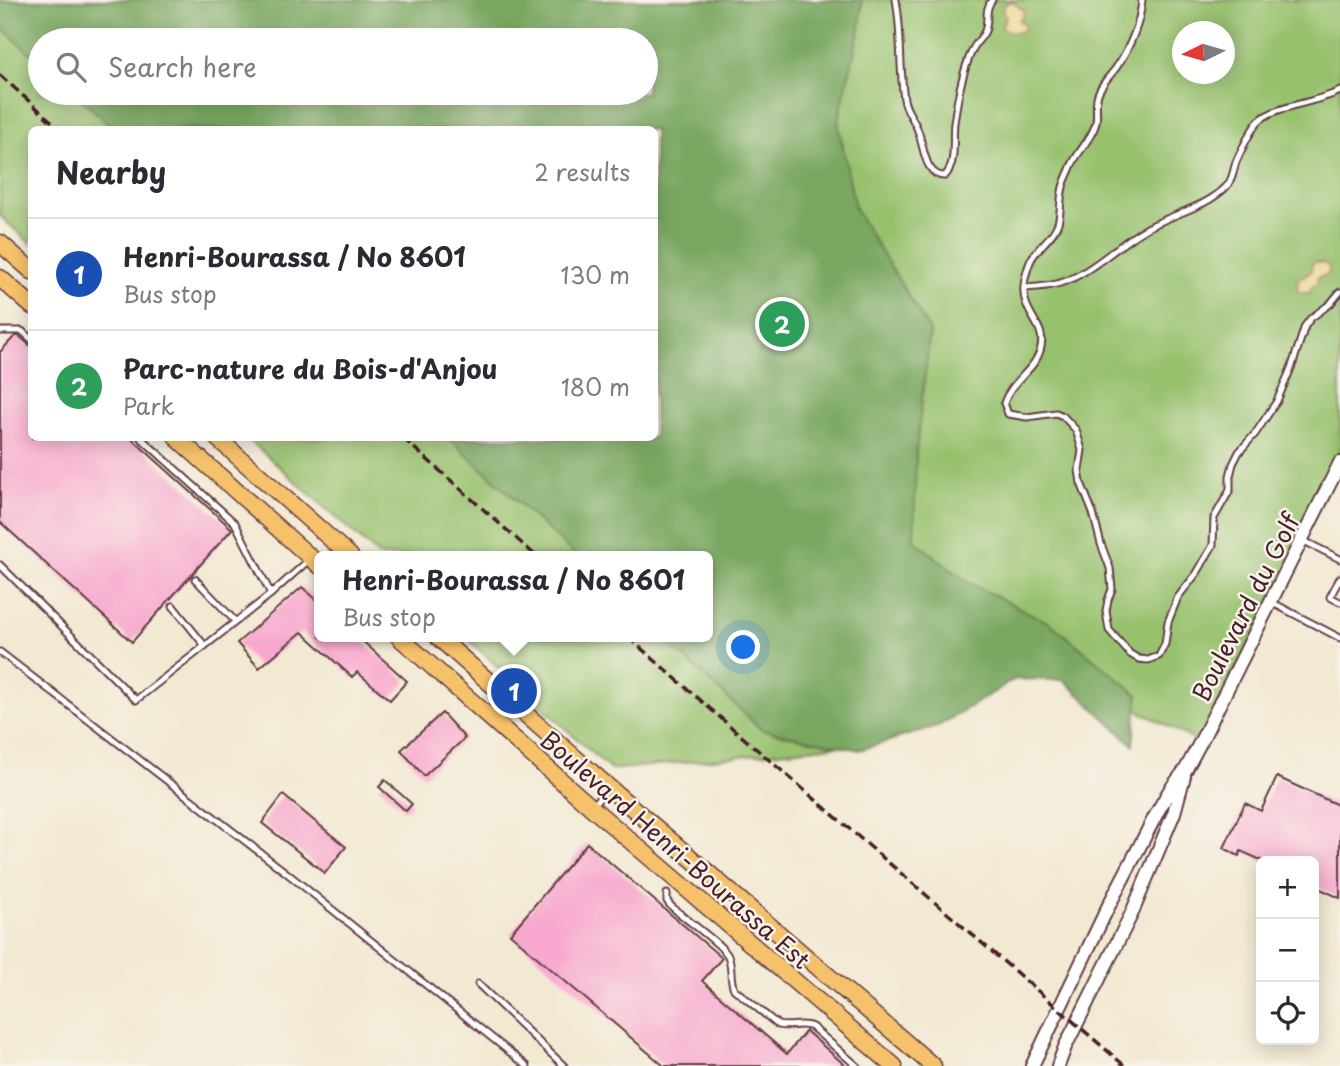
<!DOCTYPE html>
<html lang="en">
<head>
<meta charset="utf-8">
<style>
  body { margin:0; font-family:"Playpen Sans",sans-serif; background:#f2f2f3; color:#2b2b33 }
  .controls { position:absolute; right:21px; bottom:21px; display:grid; overflow:hidden; border-radius:10px; box-shadow:0 4px 18px #0003 }
  .controls button { width:63px; height:63px; display:grid; place-items:center; padding:0; border:0; border-bottom:2px solid #e1e1e2; background:#fff; color:#2b2b33; font:35px sans-serif }
  .compass { position:absolute; left:1172px; top:21px; width:63px; height:63px; border-radius:50%; background:#fff; box-shadow:0 4px 18px #0003; rotate:265deg }
  .you { position:absolute; left:744px; top:648px; width:24px; height:24px; margin:-18px; border:5px solid #fff; border-radius:50%; background:#1a73e8; box-shadow:0 0 0 10px #1a73e833 }
  .badge { display:grid; place-items:center; width:46px; height:46px; border-radius:50%; background:#ea580c; color:#fff; font-size:23px; font-weight:700 }
  .pin { position:absolute; translate:-50% -50%; border:4px solid #fff; box-shadow:0 2px 7px #0006 }
  .popup { position:absolute; left:314px; top:551px; width:399px; height:91px; box-sizing:border-box; display:grid; place-content:center; border-radius:10px; background:#fff; filter:drop-shadow(0 2px 5px #0005); font-size:23px; white-space:nowrap; color:#7c7c81 }
  .popup b { font-size:26px; color:#2b2b33 }
  .popup::after { content:''; position:absolute; left:50%; top:100%; margin-left:-14px; border:14px solid transparent; border-top-color:#fff }
  .list { margin:0; padding:0; list-style:none }
  h2 { display:flex; justify-content:space-between; align-items:center; height:91px; margin:0; padding:0 28px; font-size:30px }
  h2 small { font-size:23px; font-weight:400; color:#7c7c81 }
  .list li { display:grid; grid-template-columns:46px 1fr auto; gap:21px; align-items:center; box-sizing:border-box; height:112px; padding:0 28px; border-top:2px solid #e1e1e2 }
  .list b { display:block; font-size:26px; white-space:nowrap }
  .list p { margin:0; font-size:23px; white-space:nowrap; color:#7c7c81 }
  .list em { font-size:23px; font-style:normal; color:#7c7c81 }
  .icon { flex:none; width:38px; height:38px; fill:none; stroke:currentColor; stroke-width:2; stroke-linecap:round; stroke-linejoin:round }
  .map { position:relative; flex:none; width:1340px; height:1066px; overflow:hidden }
  .search { position:absolute; background:#fff; box-shadow:0 4px 18px #0003; left:28px; top:28px; width:630px; height:77px; display:flex; align-items:center; gap:18px; box-sizing:border-box; padding:0 24px; border-radius:38px; color:#7c7c81; font-size:26px }
  .panel { position:absolute; background:#fff; box-shadow:0 4px 18px #0003; left:28px; top:126px; width:630px; height:315px; border-radius:10px }
  .map>svg:first-child { display:block }
  .green { fill:#97c16d; stroke:#70704c; stroke-width:2; fill-rule:evenodd }
  .forest { fill:#79a760; stroke:#626346; stroke-width:2 }
  .sand { fill:#eeda9e; stroke:#9c7c64; stroke-width:2 }
  .building { fill:#f8a8ce }
  .lines { fill:none; stroke-linecap:round; stroke-linejoin:round }
  .service-casing { stroke:#633d44; stroke-width:9 }
  .tertiary-casing { stroke:#633d44; stroke-width:16 }
  .primary-casing { stroke:#633d44; stroke-width:19 }
  .service { stroke:#fff; stroke-width:5 }
  .tertiary { stroke:#fff; stroke-width:12 }
  .primary { stroke:#f5c16b; stroke-width:16 }
  .rail { stroke:#4a1f2b; stroke-width:3.5; stroke-dasharray:10 5; stroke-linecap:butt }
  .labels { text-anchor:middle; dominant-baseline:central; stroke-width:5; stroke-linejoin:round; paint-order:stroke }
  .street-label { font-size:24px; fill:#4a1f2b; stroke:#f7f3e8 }
</style>
</head>
<body>
<div class="map">
<svg width="1340" height="1066" viewBox="0 0 1340 1066">
  <rect width="100%" height="100%" fill="#f7f3e8"/>
  <filter id="ink" filterUnits="userSpaceOnUse"><feTurbulence type="fractalNoise" baseFrequency=".0143" numOctaves="2"/><feDisplacementMap in="SourceGraphic" scale="14" xChannelSelector="R" yChannelSelector="G"/><feConvolveMatrix kernelMatrix="1 2 1 2 8 2 1 2 1" color-interpolation-filters="sRGB"/></filter>
  <filter id="wash" filterUnits="userSpaceOnUse"><feTurbulence type="fractalNoise" baseFrequency=".00686" numOctaves="4" result="noise"/><feDisplacementMap in="SourceGraphic" scale="28" xChannelSelector="R" yChannelSelector="G"/><feGaussianBlur stdDeviation="1.57" result="paint"/><feColorMatrix in="noise" values="0 0 0 0 0 0 0 0 0 0 0 0 0 0 0 0 0 1.4 0 .05"/><feComposite in="paint" operator="in"/></filter>
  <g filter="url(#wash)">
    <rect width="100%" height="100%" fill="#f2e9d3"/>
    <!-- green -->
    <path class="green" d="M0,0H1340V462L1200,743L975,625L871,742L611,770L465,637H708V556H379L247,438H654V130H32L31,244L0,216ZM1182,32H1224V74H1182ZM40,40H646V93H40Z"/>
    <!-- forest -->
    <path class="forest" d="M0,0H862L860,28L838,122L855,209L930,331L916,452L914,540L967,582L1050,623L1138,695L1133,745L1064,680L1015,679L940,725L860,750L762,730L662,637H708V556H576L449,438H654V130L115,129L74,93H646V40H40V62L0,26Z"/>
    <!-- sand -->
    <g class="sand">
      <path d="M1012,1L1024,11L1022,17L1019,20L1023,24L1025,27L1023,31C1015,34 1006,32 1001,27L1006,17C999,9 1004,4 1012,1Z"/>
      <path d="M1315,262L1323,263L1329,267V273L1327,275L1318,277L1317,284L1311,288L1310,293H1301L1298,291L1297,282L1300,278L1311,271L1312,264Z"/>
    </g>
    <g id="blocks">
      <!-- building -->
      <g class="building">
        <path d="M15,336H19L32,347V438H131L232,529L132,642L0,522V352Z"/>
        <path d="M302,587L320,603V637H358L407,681L390,700L357,672L352,677L302,632L259,668L237,643Z"/>
        <path d="M442,713L465,738L424,776L401,750Z"/>
        <path d="M1277,777L1340,806V898L1314,886V861H1263L1241,851L1239,856L1224,848L1245,803L1261,811Z"/>
        <path d="M385,780L412,804L406,811L379,787Z"/>
        <path d="M283,795L346,847L325,873L262,823Z"/>
        <path d="M587,843L722,958L702,981L787,1054L806,1031L846,1066H664L510,934Z"/>
      </g>
    </g>
  </g>
  <g filter="url(#ink)">
    <use href="#blocks" fill-opacity="0" stroke="#633d44" stroke-width="2"/>
    <g class="lines">
      <!-- service casing -->
      <g class="service-casing">
        <g id="service">
          <path d="M896,0C902,32 899,66 904,99C905,109 913,118 917,128C924,144 924,177 945,176C957,163 952,140 954,123C957,101 963,69 973,49C976,42 982,38 985,31C989,20 984,10 992,0"/>
          <path d="M1142,0C1140,26 1130,47 1116,68C1110,76 1101,84 1098,94C1094,104 1099,116 1095,126C1090,141 1077,152 1071,167C1068,175 1063,183 1062,192C1060,202 1061,213 1058,223C1053,239 1036,247 1030,262C1025,275 1021,290 1026,303C1031,319 1045,329 1041,347C1037,369 1011,381 1004,403L1008,414L1027,417L1056,413L1063,416L1076,430L1082,450L1079,470L1081,483L1093,513L1101,544L1110,568L1112,589L1108,600L1106,611L1109,630L1130,654L1139,659L1148,660L1159,656L1165,644L1168,622L1178,597L1197,573L1213,545L1214,518L1230,490V476L1233,464L1239,452L1255,434L1277,401L1292,366L1305,326L1311,318L1330,304L1340,292"/>
          <path d="M1024,288C1040,287 1056,286 1071,279C1100,266 1122,240 1151,226C1176,213 1206,207 1226,187C1233,180 1233,171 1236,162C1241,151 1251,128 1260,120C1275,106 1319,102 1340,91"/>
          <path d="M0,331H22L32,340"/>
          <path d="M1302,540L1340,559"/>
          <path d="M0,565L136,700L271,594L235,523L141,438"/>
          <path d="M1340,578L1330,597L1340,602"/>
          <path d="M195,579L235,621"/>
          <path d="M271,594L310,559"/>
          <path d="M1271,602L1340,638"/>
          <path d="M173,606L205,646"/>
          <path d="M0,652L288,874L527,1066"/>
          <path d="M593,807L605,789"/>
          <path d="M667,894V901L670,905C682,917 723,945 728,956C733,967 729,978 734,989L778,1025C789,1028 802,1022 812,1027L857,1066"/>
          <path d="M478,984L564,1066"/>
        </g>
      </g>
      <!-- tertiary casing -->
      <g class="tertiary-casing">
        <g id="tertiary">
          <path d="M1032,1066L1108,907L1159,809L1170,790L1186,769L1200,743L1340,463"/>
          <path d="M1058,1066L1065,1047L1131,915L1174,813L1184,776"/>
        </g>
      </g>
      <!-- primary casing -->
      <g class="primary-casing">
        <g id="primary">
          <path d="M0,243L32,271"/>
          <path d="M0,278L32,306"/>
          <path d="M177,438L320,566"/>
          <path d="M217,438L350,556"/>
          <path d="M399,637L592,808L894,1066"/>
          <path d="M438,637L607,786L933,1066"/>
        </g>
      </g>
      <!-- service -->
      <use href="#service" class="service"/>
      <!-- tertiary -->
      <use href="#tertiary" class="tertiary"/>
      <!-- primary -->
      <use href="#primary" class="primary"/>
      <!-- rail -->
      <g class="rail">
        <path d="M0,75L61,130"/>
        <path d="M403,438L536,556"/>
        <path d="M628,637L746,740L1125,1066"/>
      </g>
    </g>
  </g>
  <g class="labels">
    <!-- street labels -->
    <g class="street-label">
      <text transform="translate(1245 607) rotate(-63)">Boulevard du Golf</text>
      <text transform="translate(676 849) rotate(41)">Boulevard Henri-Bourassa Est</text>
    </g>
  </g>
</svg>
<div class="controls">
<button>+</button>
<button>−</button>
<button><svg class="icon" aria-label="locate" viewBox="0 0 24 24"><circle cx="12" cy="12" r="6"/><path d="M12 2v4M12 18v4M2 12h4M18 12h4"/></svg></button>
</div>
<svg class="compass" viewBox="-18 -18 36 36"><path d="M0-13l5 13h-10z" fill="#e53935"/><path d="M0 13l5-13h-10z" fill="#7c7c81"/></svg>
<div class="you"></div>
<div class="pin badge" style="left:514px;top:691px;background:#1a4fb4">1</div>
<div class="popup"><b>Henri-Bourassa / No 8601</b>Bus stop</div>
<div class="pin badge" style="left:782px;top:324px;background:#2e9e5b">2</div>
<div class="search"><svg class="icon" aria-label="search" viewBox="0 0 24 24"><circle cx="10" cy="10" r="6"/><path d="M15 15l6 6"/></svg>Search here</div>
<section class="panel">
<h2>Nearby<small>2 results</small></h2>
<ul class="list">
<li><span class="badge" style="background:#1a4fb4">1</span><div><b>Henri-Bourassa / No 8601</b><p>Bus stop</p></div><em>130 m</em></li>
<li><span class="badge" style="background:#2e9e5b">2</span><div><b>Parc-nature du Bois-d'Anjou</b><p>Park</p></div><em>180 m</em></li>
</ul>
</section>
</div>
</body>
</html>
